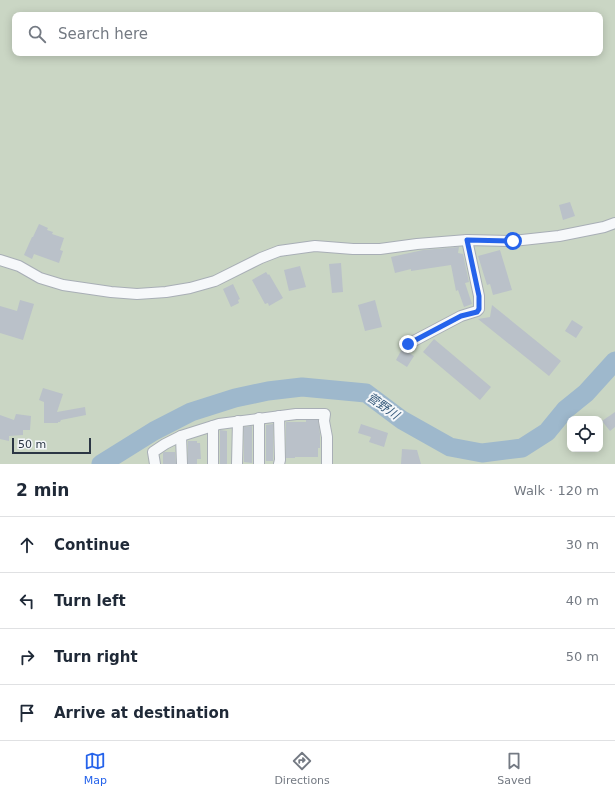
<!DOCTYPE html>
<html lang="en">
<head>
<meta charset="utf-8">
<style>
  body { margin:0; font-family:"DejaVu Sans","Noto Sans JP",sans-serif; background:#f2f2f3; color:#1f2937 }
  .controls { position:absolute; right:12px; bottom:12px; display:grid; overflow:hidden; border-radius:8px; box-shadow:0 2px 10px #0003 }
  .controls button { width:36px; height:36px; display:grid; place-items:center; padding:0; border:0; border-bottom:1px solid #e0e1e3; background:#fff; color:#1f2937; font:20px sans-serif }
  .scale { position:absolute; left:12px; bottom:10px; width:79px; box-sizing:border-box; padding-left:4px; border:2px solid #2b3644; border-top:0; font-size:11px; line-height:14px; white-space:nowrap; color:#2b3644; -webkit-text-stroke:3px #f3f6f9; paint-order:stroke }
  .stop { position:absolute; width:12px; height:12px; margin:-9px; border:3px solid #2563eb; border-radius:50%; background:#fff }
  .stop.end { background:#2563eb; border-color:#fff; box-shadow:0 1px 4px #0008 }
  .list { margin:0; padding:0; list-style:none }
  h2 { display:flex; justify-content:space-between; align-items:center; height:52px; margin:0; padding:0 16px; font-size:17px }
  h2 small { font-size:13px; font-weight:400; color:#747a83 }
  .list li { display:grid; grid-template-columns:26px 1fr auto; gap:12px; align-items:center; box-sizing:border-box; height:56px; padding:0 16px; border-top:1px solid #e0e1e3 }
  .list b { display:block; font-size:15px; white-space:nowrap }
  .list em { font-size:13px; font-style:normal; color:#747a83 }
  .icon { flex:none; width:22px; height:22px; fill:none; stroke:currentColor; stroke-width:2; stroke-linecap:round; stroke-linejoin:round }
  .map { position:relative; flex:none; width:615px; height:464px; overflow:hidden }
  .search { position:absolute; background:#fff; box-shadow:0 2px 10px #0003; left:12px; right:12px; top:12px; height:44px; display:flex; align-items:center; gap:10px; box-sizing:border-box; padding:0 14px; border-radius:8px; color:#747a83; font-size:15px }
  .sheet { height:276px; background:#fff }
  nav { display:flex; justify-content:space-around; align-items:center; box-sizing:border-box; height:56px; border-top:1px solid #e0e1e3; background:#fff; font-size:11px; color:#747a83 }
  nav a { display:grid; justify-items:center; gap:2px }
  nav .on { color:#2563eb }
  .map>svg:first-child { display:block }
  .green { fill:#cad6c4; fill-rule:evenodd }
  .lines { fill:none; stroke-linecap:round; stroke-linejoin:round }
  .river { stroke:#9eb8cc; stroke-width:19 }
  .building { fill:#bac1c9 }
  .street-casing { stroke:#a8aeb6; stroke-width:12 }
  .street { stroke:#f6f8fa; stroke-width:10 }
  .route { stroke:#2563eb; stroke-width:5 }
  .labels { text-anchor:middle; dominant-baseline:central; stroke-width:4; stroke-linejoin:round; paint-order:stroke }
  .water-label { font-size:12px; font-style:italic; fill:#345879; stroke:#f3f6f9 }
</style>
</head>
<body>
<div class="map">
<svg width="615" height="464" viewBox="0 0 615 464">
  <rect width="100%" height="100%" fill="#e3e7ec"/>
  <!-- green -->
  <path class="green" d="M0,0H615V464H0ZM15,15H600V53H15ZM570,419H600V449H570Z"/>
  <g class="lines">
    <!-- river -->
    <path class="river" d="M101,464L154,431L191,412L235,398L268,391L302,387L366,393L402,420L450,447L482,453L522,448L547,432L565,410L586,393L615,361"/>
  </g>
  <!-- building -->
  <g class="building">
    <path d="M570,202L575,216L563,220L559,205Z"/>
    <path d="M39,224L48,228L47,230L53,232L52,234L64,238L60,250L63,251L59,263L34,254L32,259L24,255L32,237H33Z"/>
    <path d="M459,247L458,253L463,254L469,282L465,283L472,304L464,307L458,290L456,291L451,265L411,271V269L395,273L391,257L423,250Z"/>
    <path d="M500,250L512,290L493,295L490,284L487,285L478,256Z"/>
    <path d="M341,263L343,292L332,293L329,264Z"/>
    <path d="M300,266L306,287L289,291L284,270Z"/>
    <path d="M266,272L268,275L269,274L283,298L269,306L268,303L265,304L252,280Z"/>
    <path d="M233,284L240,299L238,300L239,303L231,307L223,289Z"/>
    <path d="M20,300L34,304L23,340L0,333V306L17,311Z"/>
    <path d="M375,300L382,327L365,331L358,305Z"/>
    <path d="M492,305L561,361L549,376L478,319L490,317Z"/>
    <path d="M572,320L583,327L576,338L565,331Z"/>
    <path d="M434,339L491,387L480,400L423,352Z"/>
    <path d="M402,349L414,356L407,367L396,360Z"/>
    <path d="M43,388L63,394L57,412L85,407L86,415L61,420L60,422H58V423H44V402L39,400Z"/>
    <path d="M615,412V427L610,431L602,421Z"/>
    <path d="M16,414L31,416L30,430H23V435L9,436V441L0,439V415L14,420Z"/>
    <path d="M306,420H318L320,434V448H318V457H295V458H286V422H306Z"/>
    <path d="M273,424V461H266V425Z"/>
    <path d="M361,424L388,433L384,447L369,442L371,437L358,433Z"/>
    <path d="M252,426V463L244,462V427Z"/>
    <path d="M220,430L227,431V464H220Z"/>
    <path d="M188,441H197V443H200L201,459H197V464H188Z"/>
    <path d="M402,449L417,450L421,464H401Z"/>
    <path d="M164,452H175L176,464H163V453Z"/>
  </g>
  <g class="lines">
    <!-- street casing -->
    <g class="street-casing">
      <g id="street">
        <path d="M0,260L19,266L40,278L63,285L111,292L137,294L166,292L190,288L215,281L261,258L279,251L315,246L353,249H380L417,244L467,240L513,241L559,236L604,227L615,223"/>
        <path d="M408,344L461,316L477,311L479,309V296L467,240"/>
        <path d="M213,426V464"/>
        <path d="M181,436L182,464"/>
        <path d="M155,464L153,452L165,444L181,436L219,424L296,414H325L324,421L327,437V464"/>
        <path d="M237,464L238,421"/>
        <path d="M259,464V418"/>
        <path d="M279,464L280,460L279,416"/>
      </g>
    </g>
    <!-- street -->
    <use href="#street" class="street"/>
  </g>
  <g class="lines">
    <!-- route -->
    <path class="route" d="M408,344L461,316L477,312L479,309V296L467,240L513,241"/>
  </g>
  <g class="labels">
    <!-- water labels -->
    <g class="water-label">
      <text transform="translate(383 406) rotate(35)">菅野川</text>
    </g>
  </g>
</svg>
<div class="controls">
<button><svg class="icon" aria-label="locate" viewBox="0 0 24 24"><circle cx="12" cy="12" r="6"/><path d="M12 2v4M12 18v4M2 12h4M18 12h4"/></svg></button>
</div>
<div class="scale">50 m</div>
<div class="stop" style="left:513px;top:241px"></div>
<div class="stop end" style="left:408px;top:344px"></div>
<div class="search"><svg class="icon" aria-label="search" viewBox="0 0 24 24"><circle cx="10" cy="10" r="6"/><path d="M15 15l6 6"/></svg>Search here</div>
</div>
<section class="sheet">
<h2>2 min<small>Walk · 120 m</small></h2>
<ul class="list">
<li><svg class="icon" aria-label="ahead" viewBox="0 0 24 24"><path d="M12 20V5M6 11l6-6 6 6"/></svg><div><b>Continue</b></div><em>30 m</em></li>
<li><svg class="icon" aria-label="left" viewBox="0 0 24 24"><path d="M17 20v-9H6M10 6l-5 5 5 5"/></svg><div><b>Turn left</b></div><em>40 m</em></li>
<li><svg class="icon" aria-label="right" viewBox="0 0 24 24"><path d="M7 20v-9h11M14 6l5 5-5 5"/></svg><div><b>Turn right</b></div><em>50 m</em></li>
<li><svg class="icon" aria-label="arrive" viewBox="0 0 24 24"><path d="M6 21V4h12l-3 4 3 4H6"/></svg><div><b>Arrive at destination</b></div></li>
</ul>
</section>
<nav>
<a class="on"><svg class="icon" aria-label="map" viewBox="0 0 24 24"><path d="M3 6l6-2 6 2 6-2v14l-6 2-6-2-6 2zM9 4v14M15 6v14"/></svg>Map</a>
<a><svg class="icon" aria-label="directions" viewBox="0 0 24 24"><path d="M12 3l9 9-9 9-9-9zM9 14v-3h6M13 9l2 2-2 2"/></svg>Directions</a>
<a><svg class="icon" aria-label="saved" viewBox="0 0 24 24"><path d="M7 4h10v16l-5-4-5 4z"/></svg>Saved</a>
</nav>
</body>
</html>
